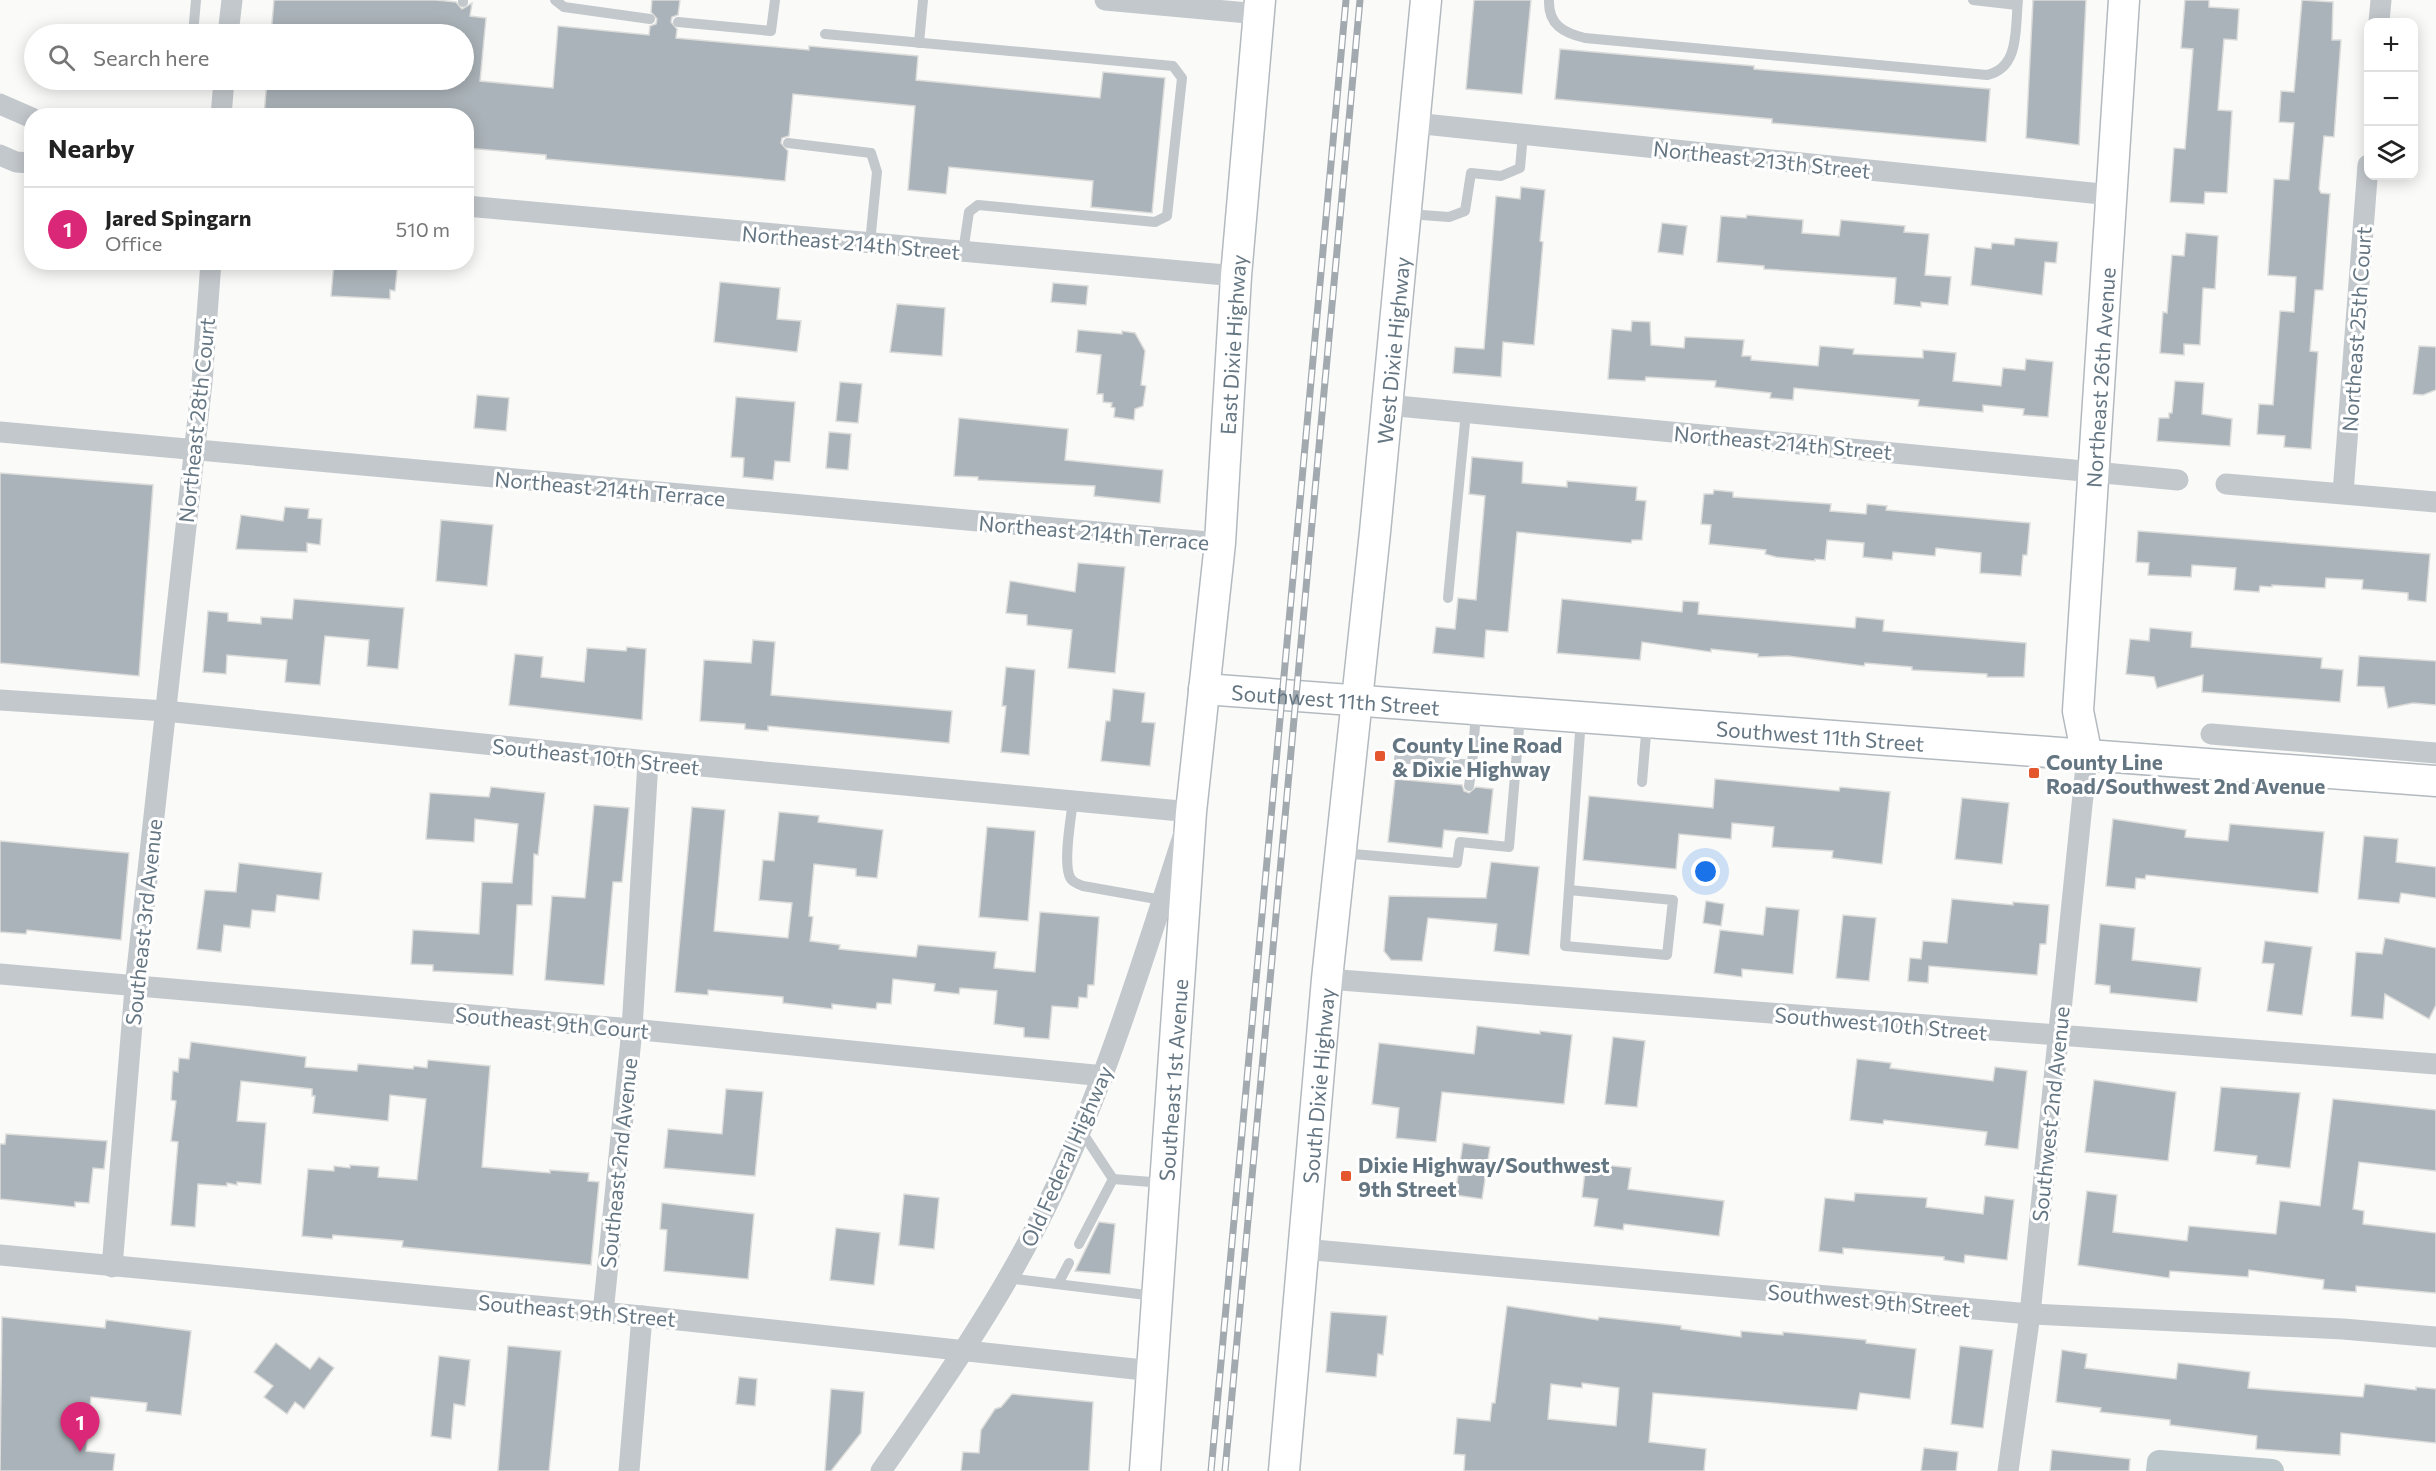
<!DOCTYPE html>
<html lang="en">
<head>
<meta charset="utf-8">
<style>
  body { margin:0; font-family:Commissioner,sans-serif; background:#f2f2f2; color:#222 }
  .controls { position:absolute; right:18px; top:18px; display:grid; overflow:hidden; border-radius:12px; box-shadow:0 3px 15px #0003 }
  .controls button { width:54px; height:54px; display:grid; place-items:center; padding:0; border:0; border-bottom:2px solid #e0e0e0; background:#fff; color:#222; font:30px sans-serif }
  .you { position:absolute; left:1706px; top:872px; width:21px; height:21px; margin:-15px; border:4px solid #fff; border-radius:50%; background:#1a73e8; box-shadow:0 0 0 9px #1a73e833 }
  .badge { display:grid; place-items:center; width:39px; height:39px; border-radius:50%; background:#db2777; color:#fff; font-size:20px; font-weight:700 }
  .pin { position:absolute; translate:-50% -50px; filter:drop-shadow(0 2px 3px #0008) }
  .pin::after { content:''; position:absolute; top:32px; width:21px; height:18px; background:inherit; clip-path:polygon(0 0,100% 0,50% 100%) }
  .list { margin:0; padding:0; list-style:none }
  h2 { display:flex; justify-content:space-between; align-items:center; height:78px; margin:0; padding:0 24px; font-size:26px }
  h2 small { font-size:20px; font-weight:400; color:#767676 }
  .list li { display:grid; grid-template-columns:39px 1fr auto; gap:18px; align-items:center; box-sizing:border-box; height:84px; padding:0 24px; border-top:2px solid #e0e0e0 }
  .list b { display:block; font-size:22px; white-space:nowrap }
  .list p { margin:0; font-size:20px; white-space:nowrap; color:#767676 }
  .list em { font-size:20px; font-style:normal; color:#767676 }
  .icon { flex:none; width:33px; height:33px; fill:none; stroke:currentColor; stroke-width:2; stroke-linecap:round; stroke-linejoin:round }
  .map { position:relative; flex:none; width:2436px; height:1471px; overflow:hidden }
  .search { position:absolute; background:#fff; box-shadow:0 3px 15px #0003; left:24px; top:24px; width:450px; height:66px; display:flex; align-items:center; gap:15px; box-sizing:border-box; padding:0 21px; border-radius:33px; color:#767676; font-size:22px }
  .panel { position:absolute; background:#fff; box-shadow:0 3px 15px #0003; left:24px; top:108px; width:450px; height:162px; border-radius:24px }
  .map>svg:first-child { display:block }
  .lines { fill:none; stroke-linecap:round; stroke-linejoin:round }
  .canal { stroke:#bbc7cb; stroke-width:24 }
  .building { fill:#aab3b9; stroke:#dcdcda; stroke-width:1.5; fill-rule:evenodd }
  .secondary-casing { stroke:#b3babf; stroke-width:33 }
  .lane { stroke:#c3c8cc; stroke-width:10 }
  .street { stroke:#c3c8cc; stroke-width:21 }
  .secondary { stroke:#fff; stroke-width:30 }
  .rail-casing { stroke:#a2aab0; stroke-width:7 }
  .rail { stroke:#fff; stroke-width:4.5; stroke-dasharray:14; stroke-linecap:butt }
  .poi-dot { fill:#e4572e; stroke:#fff; stroke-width:2 }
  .labels { text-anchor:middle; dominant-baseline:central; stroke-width:6; stroke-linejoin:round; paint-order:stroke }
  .street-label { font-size:21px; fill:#657683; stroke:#fff }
  .poi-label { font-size:21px; font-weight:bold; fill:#657683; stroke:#fff; text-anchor:start }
</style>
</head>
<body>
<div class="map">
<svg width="2436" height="1471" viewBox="0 0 2436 1471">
  <rect width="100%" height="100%" fill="#fafaf8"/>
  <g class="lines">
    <!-- canal -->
    <path class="canal" d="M2158,1471L2159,1462L2272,1471"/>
  </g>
  <!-- building -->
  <g class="building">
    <path d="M274,0H436L456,2L462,9L472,3L470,16L486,18L480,81L553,88L558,26L649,35L650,26L656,24L657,19L651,12L652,0H680L678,15L672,17L671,22L677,29L676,38L809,50V46L918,56L916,80L1100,98L1103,72L1165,78L1152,213L1091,207L1093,181L949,167L946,194L908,190L915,106L793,94L789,136L782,138L781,143L788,151L785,181L546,159V155L466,148V116H264L267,80H464V34H271Z"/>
    <path d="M1474,0H1531L1522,94L1466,89Z"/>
    <path d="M2033,0H2086L2079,145L2026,138Z"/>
    <path d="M2185,0H2209V7L2239,9L2237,40L2224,39L2218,110L2232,111L2227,193L2205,192L2204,204L2170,202L2174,148L2185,149L2193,49L2181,48Z"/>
    <path d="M2302,0L2333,2L2332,40H2341L2334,137L2324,136L2319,189L2321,193L2330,194L2323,290H2315L2310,351L2318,352L2311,449L2284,447L2285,436L2257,434L2259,404L2273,405L2280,311L2294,312L2296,277L2268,275L2274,179L2289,180L2294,123L2279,122L2281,91L2294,92Z"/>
    <path d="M1560,49L1754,66V69L1990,89L1986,142L1772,123V119L1555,99Z"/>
    <path d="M1521,187L1545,190L1540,241L1543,242L1534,345L1503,342L1501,377L1453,373L1455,347L1484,349L1496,196L1520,199Z"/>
    <path d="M1747,215L1803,220L1802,233L1839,236L1841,220L1905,226L1904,232L1929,234L1925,275L1951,277L1948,305L1921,302V307L1894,304L1896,278L1764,269V266L1717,262L1721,216L1746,218Z"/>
    <path d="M1662,223L1687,226L1683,255L1658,252Z"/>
    <path d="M2186,233L2218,236L2215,289L2203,288L2200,345L2184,344V355L2160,353L2163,312L2167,313L2172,255L2184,256Z"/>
    <path d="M2015,238L2058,242L2056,263L2045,262L2042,295L1971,285L1975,247L1991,249L1992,243L2014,245Z"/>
    <path d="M334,262H398L395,291L390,290V299L331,296Z"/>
    <path d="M720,282L780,288L777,319L801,321L797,352L714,342Z"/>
    <path d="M1053,283L1088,286L1086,305L1051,302Z"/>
    <path d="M897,304L945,308L942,356L890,352Z"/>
    <path d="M1632,321L1650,322L1651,345L1684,348L1685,337L1744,340L1742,356H1751V360L1818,366L1820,346L1854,349L1853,354L1923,358V350L1956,353L1953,381L2001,386L2003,368L2025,370L2026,359L2053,362L2048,417L2023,415L2024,409L1983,405V412L1918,406L1919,400L1794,388L1793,400L1770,398L1771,393L1715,387L1716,381L1646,377L1645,381L1608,379L1612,329L1631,331Z"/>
    <path d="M1078,330L1122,334V331L1135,333L1145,351L1141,385L1146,386L1143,406L1135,409L1134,420L1114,417L1115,408L1111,407L1112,403L1103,402V394H1097L1101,355L1076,352Z"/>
    <path d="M2419,346L2436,347V390L2423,395L2413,394Z"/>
    <path d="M2175,381L2204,383L2202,414L2232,419L2230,446L2157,441L2159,418H2169V413H2172Z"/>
    <path d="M840,382L862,384L858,423L836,421Z"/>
    <path d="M477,395L509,398L506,431L474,428Z"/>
    <path d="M736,397L795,402L790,462L775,461L773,480L743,477L744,458L731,457Z"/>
    <path d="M959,418L1068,429L1065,460L1163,470L1160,503L1094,496L1095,486L978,480V477L954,476Z"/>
    <path d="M829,432L851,434L848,470L826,468Z"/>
    <path d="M1472,457L1523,462L1522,483L1567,487V481L1637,487L1636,500L1646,501L1642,540H1632L1631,543L1517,532L1508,632L1486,630L1484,658L1433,653L1436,627L1455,629L1458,598L1476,600L1485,496L1469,494Z"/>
    <path d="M0,473L153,485L139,676L0,663Z"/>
    <path d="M1714,490L1733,492V497L1831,504L1830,511L1866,514L1867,504L1887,506L1886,510L2030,523L2027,555H2023L2021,576L1980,573L1981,553L1936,548L1935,556L1893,552L1892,560L1863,557L1864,543L1827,540L1825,560L1815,559V561L1776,557L1765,554L1766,550L1709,544L1711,525L1701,524L1704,494H1713Z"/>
    <path d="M285,507L309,509L308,518L322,519L320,545L307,543V552L236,549L241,515L283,521Z"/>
    <path d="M441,520L493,525L487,586L436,581Z"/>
    <path d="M2138,531L2430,554L2426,602L2408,600V593L2362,589L2363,580L2326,578L2325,588L2272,585V587L2260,586L2259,592L2234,590L2236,568L2192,565L2191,577L2148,575L2149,563L2136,562Z"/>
    <path d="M1078,563L1125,567L1115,673L1068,668L1072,630L1027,625V615L1006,613L1010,581L1075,592Z"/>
    <path d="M294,599L404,608L398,669L367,666L369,640L325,636L320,685L285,682L287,660L227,655L226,674L203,672L208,611L228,613V621L261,624V617L292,619Z"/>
    <path d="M1562,599L1682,612L1683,601L1699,602L1698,614L1855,628L1856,617L1884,620L1883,631L2026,643L2024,677H1987V674L1912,670V667L1865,663L1864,666L1788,656L1758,657V654L1711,649V652L1642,642L1640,660L1557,653Z"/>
    <path d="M2150,628L2192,632L2191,647L2322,658L2321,668L2343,670L2340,702L2202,692L2203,675L2157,688L2154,677L2126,674L2130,639L2149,641Z"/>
    <path d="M753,640L775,642L771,695L952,711L949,743L768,726V731L745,729V724L700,721L704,660L751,663Z"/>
    <path d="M627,647L646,649L642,720L509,705L515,654L543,657L541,677L584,682L587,648L626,651Z"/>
    <path d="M2359,656L2436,661V705L2413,703L2388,708L2384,687L2357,686Z"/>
    <path d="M1006,667L1035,670L1029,755L1001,752L1006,706H1002Z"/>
    <path d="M1113,689L1145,693L1142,722L1155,723L1150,766L1101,761L1106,721H1110Z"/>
    <path d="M1395,779L1462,785L1464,791L1469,793L1476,787L1493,789L1488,834L1444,830L1442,848L1388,842Z"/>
    <path d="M1715,779L1839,791L1840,787L1890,792L1882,864L1832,858L1833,851L1772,847L1774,827L1732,823L1731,839L1679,834L1676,869L1583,860L1589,796L1713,808Z"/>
    <path d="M491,787L545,793L538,855L534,854L532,905H517L513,975L433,971V965L411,964L413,930L479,934L482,882L512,883L518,824L475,819L474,842L426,839L430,793L489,797Z"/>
    <path d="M1962,798L2009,803L2002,864L1955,859Z"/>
    <path d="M594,805L629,808L622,882H613L604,985L545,980L552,896L585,898Z"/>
    <path d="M692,807L725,810L714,931L788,938L792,903L759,900L763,860L774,861L779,812L819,816L818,822L883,830L877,878L856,876V869L814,864L809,916L813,917L810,941L840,945L839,949L916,957L918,945L996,952L994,968L1035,972L1040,912L1099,917L1094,985H1088L1087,998L1079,997L1078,1008L1052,1006L1049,1039L1024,1037V1028L994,1024L997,991L960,988L959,994L934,991L935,984L893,979L891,1004L877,1003L876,1009L832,1004V1009L783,1003V997L708,990V995L675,992Z"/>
    <path d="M2113,819L2186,830L2185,837L2228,841L2230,824L2324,832L2318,893L2146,875L2145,879L2136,878L2135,889L2106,886Z"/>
    <path d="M987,827L1035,831L1028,921L979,917Z"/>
    <path d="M2364,836L2398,839L2396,862L2436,867V898L2401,893L2399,903L2358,899Z"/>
    <path d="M0,841L129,853L121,940L27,930L26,934L0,932Z"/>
    <path d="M1491,862L1539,867L1529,955L1494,951L1497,924L1428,918L1422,961L1391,960L1384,951L1389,896L1486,898Z"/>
    <path d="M239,863L322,873L319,900L277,895L275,912L252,910L250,928L224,925L221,952L197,949L205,890L236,892Z"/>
    <path d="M1952,899L2013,905V902L2049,905L2046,944H2040L2037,975L1929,966L1928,983L1908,981L1910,958L1921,959L1923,941L1947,943Z"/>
    <path d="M1706,901L1724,904L1721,926L1703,923Z"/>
    <path d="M1766,907L1799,910L1793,974L1742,969V977L1714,973L1720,930L1763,935Z"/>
    <path d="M1843,915L1876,918L1869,981L1836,978Z"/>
    <path d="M2100,924L2135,928L2132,960L2201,968L2197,1002L2110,993V986L2095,984Z"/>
    <path d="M2385,938L2436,948V1005L2429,1019L2385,994L2383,1019L2351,1016L2356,952L2382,954Z"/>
    <path d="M2265,941L2312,947L2302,1015L2267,1011L2274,964L2262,963Z"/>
    <path d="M1477,1026L1540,1034V1031L1572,1035L1564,1104L1442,1092L1436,1142L1396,1138L1399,1108L1372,1104L1379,1043L1474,1054Z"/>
    <path d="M1613,1037L1645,1041L1637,1107L1605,1104Z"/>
    <path d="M191,1042L306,1057L305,1067L357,1071L358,1064L413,1069L414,1066L427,1068L428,1060L490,1066L482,1167L550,1173V1170L589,1173L588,1181L599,1182L591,1265L402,1247L403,1241L333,1235L332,1239L302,1236L308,1169L334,1171V1166L350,1168V1165L379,1167L378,1177L417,1180L426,1099L390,1095L388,1121L313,1113L315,1096H312V1089L241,1081L237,1121L266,1123L261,1184L237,1182V1185L227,1183V1186L198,1184L195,1227L171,1225L178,1142L171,1141L176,1101L171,1100L173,1071L178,1072L179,1058L189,1059Z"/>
    <path d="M1857,1059L1891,1063L1890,1068L1993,1081L1995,1067L2027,1071L2018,1149L1985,1145L1987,1132L1884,1120L1883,1124L1850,1120Z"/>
    <path d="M2094,1080L2176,1092L2168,1161L2085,1152Z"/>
    <path d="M2221,1087L2300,1093L2290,1168L2256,1164L2257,1156L2214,1151Z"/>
    <path d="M726,1089L763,1092L755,1176L664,1168L668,1129L722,1134Z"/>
    <path d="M2333,1099L2436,1110V1171L2359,1162L2353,1209L2364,1211L2363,1224L2436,1233V1293L2356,1286V1292L2323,1289L2324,1280L2249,1270L2248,1277L2170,1271L2169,1278L2078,1265L2087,1191L2117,1195L2113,1232L2187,1241L2189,1226L2276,1234L2280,1201L2320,1206Z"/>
    <path d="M6,1134L107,1141L104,1169L93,1168L89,1203L75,1202V1207L0,1199V1144H5Z"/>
    <path d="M1463,1143L1490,1147L1482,1199L1455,1195Z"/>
    <path d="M1586,1163L1631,1168L1628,1189L1724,1201L1719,1236L1624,1224L1623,1230L1594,1226L1598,1199L1582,1197Z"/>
    <path d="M1855,1193L1927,1198L1926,1207L1983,1214L1985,1196L2014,1200L2007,1260L1965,1255L1964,1263L1944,1260V1257L1843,1248V1254L1819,1251L1825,1198L1854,1201Z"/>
    <path d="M904,1194L939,1198L934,1249L899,1245Z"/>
    <path d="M662,1203L754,1214L748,1279L664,1271L667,1230L660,1229Z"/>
    <path d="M1099,1222L1115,1224L1110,1274L1075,1271Z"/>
    <path d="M836,1228L880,1233L874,1285L830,1280Z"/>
    <path d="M1507,1306L1598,1320L1599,1317L1681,1326V1329L1741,1337V1331L1783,1335V1332L1866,1340V1343L1916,1349L1910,1399L1860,1393L1857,1410L1653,1393L1649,1442L1706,1449L1704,1471H1464L1465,1455L1454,1454L1457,1418L1490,1421L1492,1403H1495ZM1582,1383L1619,1388L1616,1426L1548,1419L1551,1384L1582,1388Z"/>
    <path d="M1331,1312L1387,1316L1383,1355L1378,1354L1376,1377L1326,1372Z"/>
    <path d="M2,1317L105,1328L106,1320L191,1331L181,1415L146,1411L147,1403L91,1397L86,1451L115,1454L113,1471H0Z"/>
    <path d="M276,1343L310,1369L319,1357L334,1368L304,1409L295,1402L287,1414L264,1397L273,1386L254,1372Z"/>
    <path d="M508,1346L561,1351L549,1471H498Z"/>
    <path d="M1960,1346L1993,1350L1983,1428L1951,1424Z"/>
    <path d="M2062,1350L2087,1354L2085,1368L2176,1379L2178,1363L2250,1372L2248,1388L2363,1397L2365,1384L2416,1390V1387L2436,1389V1443L2341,1433L2340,1455L2256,1449L2257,1436L2170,1425V1420L2100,1412L2101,1408L2056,1402Z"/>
    <path d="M439,1356L470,1360L465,1406L454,1404L451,1439L431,1436Z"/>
    <path d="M739,1377L757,1379L755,1406L736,1404Z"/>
    <path d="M831,1389L864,1392L861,1433L831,1471H825Z"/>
    <path d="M1012,1394L1093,1402L1089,1471H961L963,1452L979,1453L981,1430L995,1409L1001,1407Z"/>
    <path d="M1924,1448L1958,1452L1956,1471H1921Z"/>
    <path d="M2052,1450L2130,1459L2129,1471H2050Z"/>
  </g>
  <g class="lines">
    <!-- secondary casing -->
    <g class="secondary-casing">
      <g id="secondary">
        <path id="s1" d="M1204,689L2436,781"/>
        <path id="s2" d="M2087,756L2078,711L2124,0"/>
        <path id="s3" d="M1145,1471L1191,812L1220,543L1236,276L1260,0"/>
        <path id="s4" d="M1284,1471L1327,979L1375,532L1426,0"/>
      </g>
    </g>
    <!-- lane -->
    <g class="lane">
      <path d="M555,0L564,7L650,19"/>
      <path d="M1549,0C1548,25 1564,33 1585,38L1987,75C2020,68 2015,28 2018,0"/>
      <path d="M1973,0L2017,5"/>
      <path d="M463,2V0"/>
      <path d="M678,22L771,31L775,0"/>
      <path d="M193,34L196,0"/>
      <path d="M825,34L1173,66L1182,78L1167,216L1155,222L978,205L969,212L963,252"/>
      <path d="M919,43L923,0"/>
      <path d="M788,143L871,153L877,172L870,243"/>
      <path d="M1408,214L1449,217L1465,211L1471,173L1501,176L1520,168L1523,134"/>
      <path d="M1448,598L1466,412"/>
      <path d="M1399,758L1472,765L1476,712"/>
      <path d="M1642,782L1647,722"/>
      <path d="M1469,786L1472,765"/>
      <path d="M1073,801C1071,818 1062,866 1071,879C1074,883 1078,884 1083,886L1162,900"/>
      <path d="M1342,853L1457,863L1460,842L1509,847L1520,716"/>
      <path d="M1569,890L1673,900L1667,955L1565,946L1581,718"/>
      <path d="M1080,1129L1113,1179"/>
      <path d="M1113,1179L1164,1183"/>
      <path d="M1079,1244L1113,1179"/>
      <path d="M1007,1278L1155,1296"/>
      <path d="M1058,1284L1069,1263"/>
    </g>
    <!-- street -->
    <g class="street">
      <path d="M1105,0L1259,14"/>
      <path d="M2379,22L2381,0"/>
      <path d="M228,34L232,0"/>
      <path d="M0,104L32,118"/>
      <path d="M221,116L224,80"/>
      <path d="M1414,123L2111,195"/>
      <path d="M0,155L16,162L32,163"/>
      <path d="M466,206L1236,276"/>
      <path d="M1387,405L2178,480"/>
      <path d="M0,432L1220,543"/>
      <path d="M2226,484L2436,502"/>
      <path d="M2343,493L2368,165"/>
      <path d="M0,700L165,711L648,761L1191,812C1145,952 1104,1095 1036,1227C992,1313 936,1392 881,1471"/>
      <path d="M2211,734L2436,753"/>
      <path d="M0,974L632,1029L1104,1076"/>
      <path d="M1327,979L2436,1064"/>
      <path d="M1303,1249L2030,1314L2343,1329L2436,1337"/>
      <path d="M0,1255L642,1316L1153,1371"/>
      <path d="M112,1267L135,988L202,382L211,262"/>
      <path d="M603,1313L632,1029L648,761"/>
      <path d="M629,1471L642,1316"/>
      <path d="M2008,1471L2030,1314L2087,756"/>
    </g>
    <!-- secondary -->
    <use href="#secondary" class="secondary"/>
    <!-- rail casing -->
    <g class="rail-casing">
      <g id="rail">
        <path d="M1211,1471L1346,0"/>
        <path d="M1225,1471L1360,0"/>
      </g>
    </g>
    <!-- rail -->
    <use href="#rail" class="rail"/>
  </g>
  <!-- markers -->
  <g class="poi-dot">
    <rect x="1374" y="750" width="12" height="12" rx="3"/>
    <rect x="2028" y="767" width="12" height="12" rx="3"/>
    <rect x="1340" y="1170" width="12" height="12" rx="3"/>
  </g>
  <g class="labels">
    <!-- street labels -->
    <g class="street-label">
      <text transform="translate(1762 159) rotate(6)">Northeast 213th Street</text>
      <text transform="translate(851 242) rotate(5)">Northeast 214th Street</text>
      <text transform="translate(2356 329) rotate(-86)">Northeast 25th Court</text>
      <text stroke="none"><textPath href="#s3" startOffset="1130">East Dixie Highway</textPath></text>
      <text stroke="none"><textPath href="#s4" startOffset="1126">West Dixie Highway</textPath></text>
      <text stroke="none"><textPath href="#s2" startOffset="380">Northeast 26th Avenue</textPath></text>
      <text transform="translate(196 420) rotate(-84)">Northeast 28th Court</text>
      <text transform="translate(1783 442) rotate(5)">Northeast 214th Street</text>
      <text transform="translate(610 488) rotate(5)">Northeast 214th Terrace</text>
      <text transform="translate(1094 532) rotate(5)">Northeast 214th Terrace</text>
      <text stroke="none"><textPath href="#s1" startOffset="132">Southwest 11th Street</textPath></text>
      <text stroke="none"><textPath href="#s1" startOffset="618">Southwest 11th Street</textPath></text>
      <text transform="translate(596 756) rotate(6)">Southeast 10th Street</text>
      <text transform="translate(143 922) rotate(-84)">Southeast 3rd Avenue</text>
      <text transform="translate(552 1022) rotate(5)">Southeast 9th Court</text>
      <text transform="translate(1881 1023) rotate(5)">Southwest 10th Street</text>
      <text stroke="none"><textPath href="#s3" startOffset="392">Southeast 1st Avenue</textPath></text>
      <text stroke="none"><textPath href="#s4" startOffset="387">South Dixie Highway</textPath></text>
      <text transform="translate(2050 1114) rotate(-84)">Southwest 2nd Avenue</text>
      <text transform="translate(1066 1156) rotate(-66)">Old Federal Highway</text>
      <text transform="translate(618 1163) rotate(-84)">Southeast 2nd Avenue</text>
      <text transform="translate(1869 1300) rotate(5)">Southwest 9th Street</text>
      <text transform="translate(577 1310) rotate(5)">Southeast 9th Street</text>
    </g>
    <!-- poi labels -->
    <g class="poi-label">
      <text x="1392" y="744">County Line Road<tspan x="1392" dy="24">&amp; Dixie Highway</tspan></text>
      <text x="2046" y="761">County Line<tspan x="2046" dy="24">Road/Southwest 2nd Avenue</tspan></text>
      <text x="1358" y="1164">Dixie Highway/Southwest<tspan x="1358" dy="24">9th Street</tspan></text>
    </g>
  </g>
</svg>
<div class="controls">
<button>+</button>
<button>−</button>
<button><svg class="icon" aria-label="layers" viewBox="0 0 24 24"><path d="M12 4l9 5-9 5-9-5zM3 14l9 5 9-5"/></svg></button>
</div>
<div class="you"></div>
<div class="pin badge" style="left:80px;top:1452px">1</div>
<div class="search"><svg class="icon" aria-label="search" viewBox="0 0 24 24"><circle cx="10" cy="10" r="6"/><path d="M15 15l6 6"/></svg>Search here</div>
<section class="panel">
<h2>Nearby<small></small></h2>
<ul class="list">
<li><span class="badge">1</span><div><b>Jared Spingarn</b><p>Office</p></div><em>510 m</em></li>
</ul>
</section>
</div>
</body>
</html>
